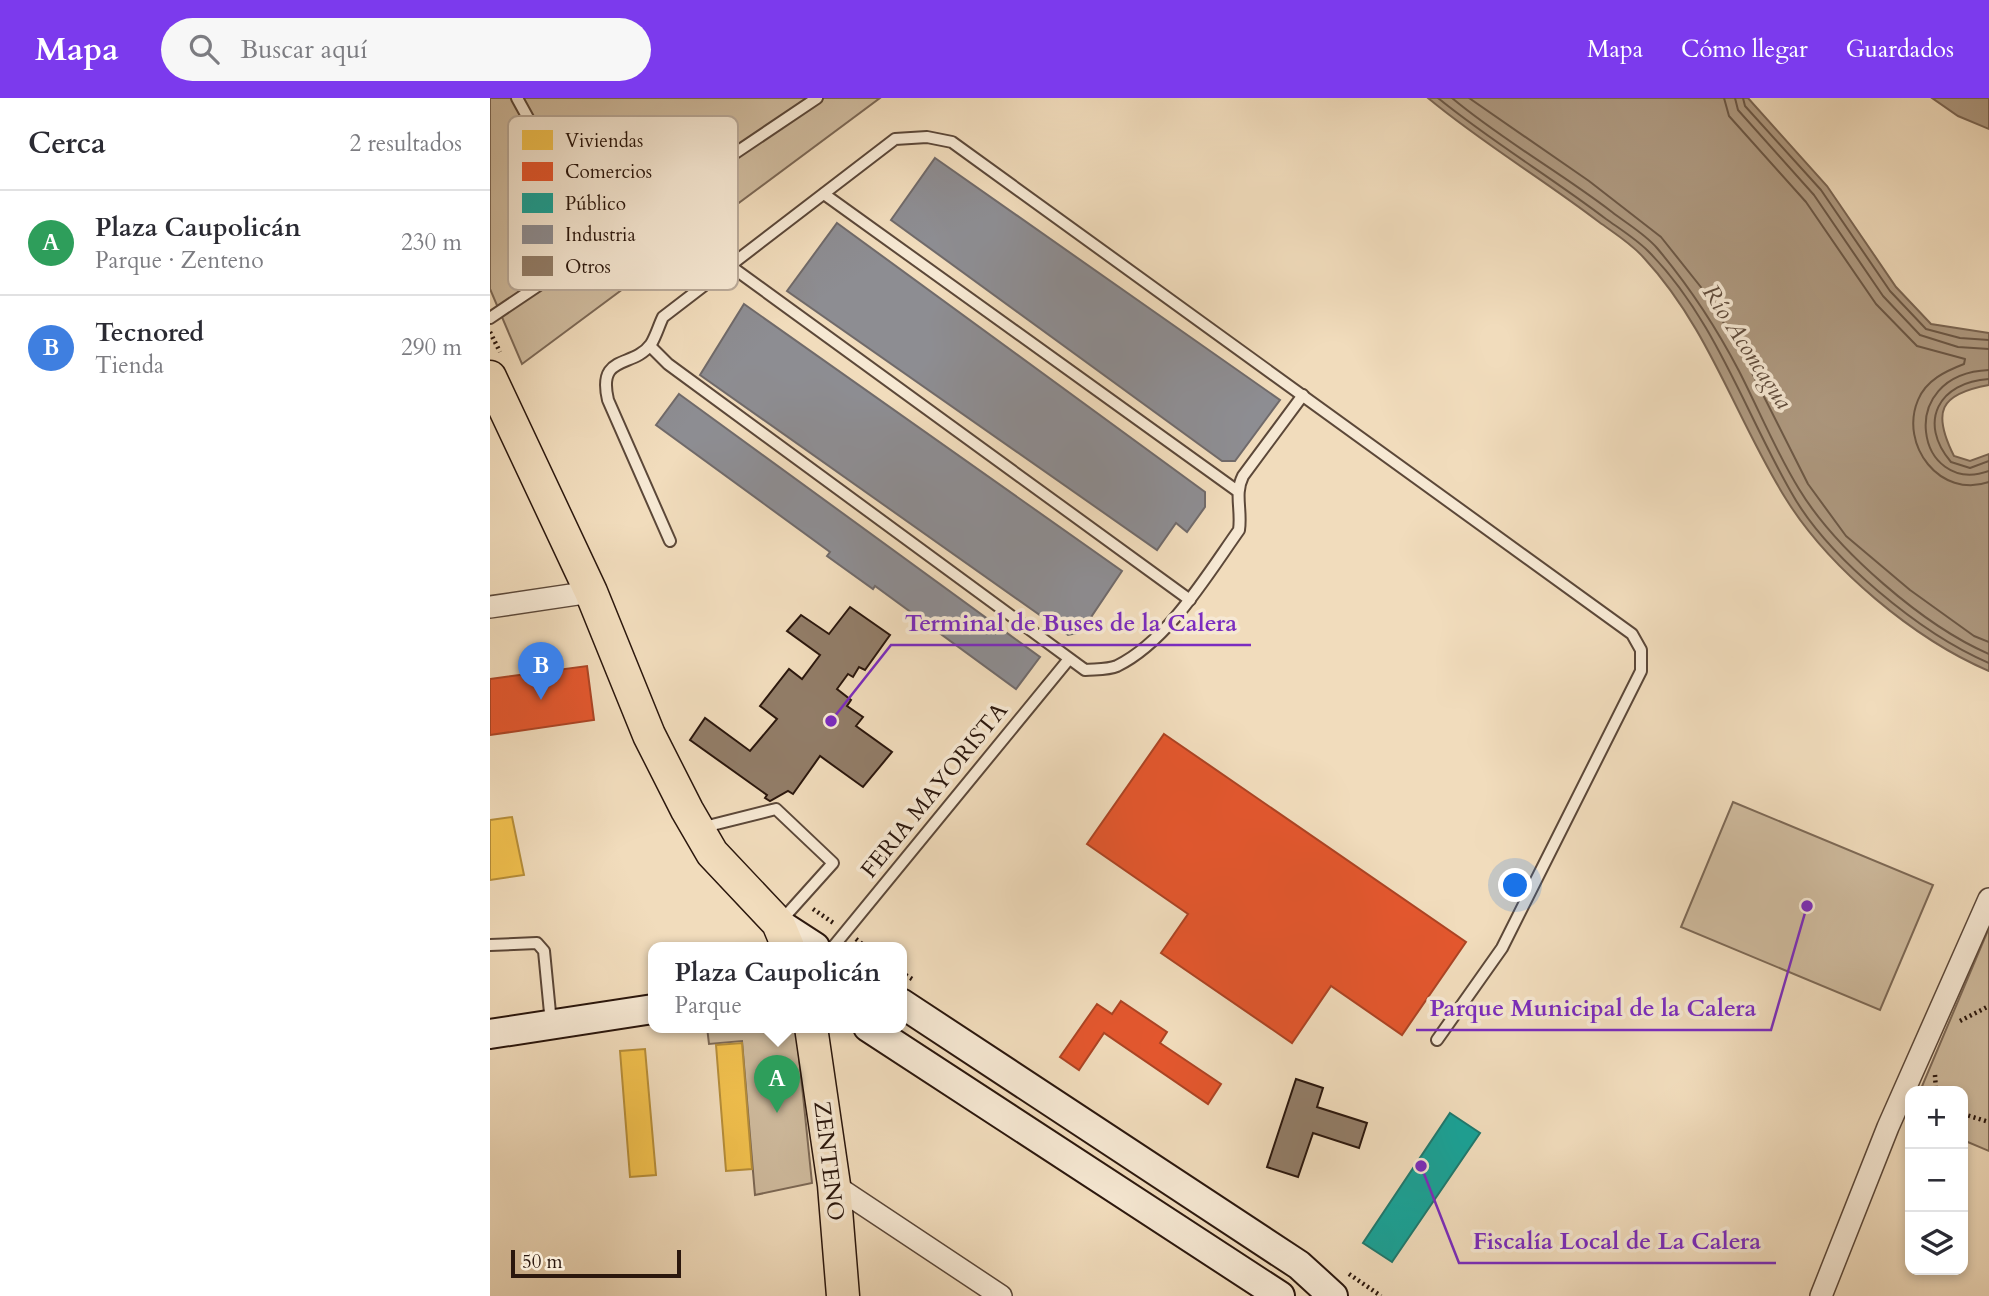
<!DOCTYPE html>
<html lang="es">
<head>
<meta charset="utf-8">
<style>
  body { margin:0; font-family:Cardo,serif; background:#f7f7f7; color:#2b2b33 }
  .controls { position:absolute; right:21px; bottom:21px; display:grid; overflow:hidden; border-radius:14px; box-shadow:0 4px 10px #0003 }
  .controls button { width:63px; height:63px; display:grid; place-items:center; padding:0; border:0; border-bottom:2px solid #e1e1e2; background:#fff; color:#2b2b33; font:35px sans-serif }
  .scale { position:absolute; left:21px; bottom:18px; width:170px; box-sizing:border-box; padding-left:7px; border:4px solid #2b170d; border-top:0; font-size:19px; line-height:24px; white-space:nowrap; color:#2b170d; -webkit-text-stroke:5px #f6e8d3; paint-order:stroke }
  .you { position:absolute; left:1026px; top:788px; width:24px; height:24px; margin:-18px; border:5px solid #fff; border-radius:50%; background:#1a73e8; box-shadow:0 0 0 10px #1a73e833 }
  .badge { display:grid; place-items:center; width:46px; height:46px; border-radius:50%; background:#7c3aed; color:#fff; font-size:23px; font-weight:700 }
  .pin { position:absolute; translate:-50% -58px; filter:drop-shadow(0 2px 4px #0008) }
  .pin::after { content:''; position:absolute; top:37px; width:24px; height:21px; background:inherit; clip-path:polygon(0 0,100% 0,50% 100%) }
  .popup { position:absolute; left:158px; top:844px; width:259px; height:91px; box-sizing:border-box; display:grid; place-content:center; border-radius:14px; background:#fff; filter:drop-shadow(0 2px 5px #0005); font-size:23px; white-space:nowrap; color:#7c7c81 }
  .popup b { font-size:26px; color:#2b2b33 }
  .popup::after { content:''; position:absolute; left:50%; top:100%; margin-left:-14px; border:14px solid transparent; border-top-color:#fff }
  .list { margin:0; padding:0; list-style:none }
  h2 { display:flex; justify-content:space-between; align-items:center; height:91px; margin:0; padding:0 28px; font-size:30px }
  h2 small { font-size:23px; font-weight:400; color:#7c7c81 }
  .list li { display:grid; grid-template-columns:46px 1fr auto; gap:21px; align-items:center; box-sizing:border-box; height:105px; padding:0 28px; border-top:2px solid #e1e1e2 }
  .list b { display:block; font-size:26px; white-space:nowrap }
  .list p { margin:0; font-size:23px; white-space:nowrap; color:#7c7c81 }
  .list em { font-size:23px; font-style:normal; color:#7c7c81 }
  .icon { flex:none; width:38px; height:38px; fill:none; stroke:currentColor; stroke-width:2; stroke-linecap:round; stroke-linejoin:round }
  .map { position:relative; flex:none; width:1499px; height:1198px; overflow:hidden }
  header { display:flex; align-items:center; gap:42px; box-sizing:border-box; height:98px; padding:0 35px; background:#7c3aed; color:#fff }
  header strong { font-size:33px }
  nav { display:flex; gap:38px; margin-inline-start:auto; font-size:24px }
  .search { width:490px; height:63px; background:#f7f7f7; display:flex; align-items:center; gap:18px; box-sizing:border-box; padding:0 24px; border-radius:38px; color:#7c7c81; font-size:26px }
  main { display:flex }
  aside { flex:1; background:#fff }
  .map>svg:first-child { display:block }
  .green { fill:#cfbb9e; stroke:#7d6956; stroke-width:2 }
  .water { fill:#ae9980; stroke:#7a6552; stroke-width:2 }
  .homes { fill:#f2c14e; stroke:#b68e3a; stroke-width:2 }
  .shops { fill:#e4572e; stroke:#ac4424; stroke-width:2 }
  .public { fill:#17a398; stroke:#1d796e; stroke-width:2 }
  .industry { fill:#8d8d92; stroke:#706a6a; stroke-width:2 }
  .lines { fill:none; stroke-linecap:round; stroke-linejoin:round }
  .shore { stroke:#6c5846; stroke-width:2 }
  .building { fill:#927d68; stroke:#2b170d; stroke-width:2 }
  .service-casing { stroke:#5c4839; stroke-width:14 }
  .minor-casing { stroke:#5c4839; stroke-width:24 }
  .secondary-casing { stroke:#2b170d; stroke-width:32 }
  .primary-casing { stroke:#2b170d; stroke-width:35 }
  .path { stroke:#2b170d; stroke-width:4.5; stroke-dasharray:2 3.5; stroke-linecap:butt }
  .service { stroke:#f6e8d3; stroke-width:10 }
  .minor { stroke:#f6e8d3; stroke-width:21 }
  .secondary { stroke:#f6e8d3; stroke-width:28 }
  .primary { stroke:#f1dcbc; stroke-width:32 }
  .labels { text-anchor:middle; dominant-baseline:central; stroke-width:7; stroke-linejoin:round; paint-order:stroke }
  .street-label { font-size:23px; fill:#2b170d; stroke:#f6e8d3 }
  .water-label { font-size:24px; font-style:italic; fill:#5f4b3b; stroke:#f6e8d3 }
  .key { fill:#f6e8d3; stroke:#b9a998; stroke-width:2 }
  .key-label { font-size:19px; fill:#2b170d }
  .leader { fill:none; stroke:#7b2cbf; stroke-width:2.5 }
  .callout-dot { fill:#7b2cbf; stroke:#f6e8d3; stroke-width:2.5 }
  .callout-label { font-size:24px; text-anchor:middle; font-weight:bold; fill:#7b2cbf; stroke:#f6e8d3; stroke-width:7; stroke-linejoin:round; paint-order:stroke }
</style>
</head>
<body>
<header>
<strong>Mapa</strong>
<div class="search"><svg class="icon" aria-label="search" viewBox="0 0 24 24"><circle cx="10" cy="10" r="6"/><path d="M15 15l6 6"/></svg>Buscar aquí</div>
<nav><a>Mapa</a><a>Cómo llegar</a><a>Guardados</a></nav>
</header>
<main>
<aside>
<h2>Cerca<small>2 resultados</small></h2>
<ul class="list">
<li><span class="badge" style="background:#2e9e5b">A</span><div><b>Plaza Caupolicán</b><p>Parque · Zenteno</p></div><em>230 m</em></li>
<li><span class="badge" style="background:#3f7fe0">B</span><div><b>Tecnored</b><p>Tienda</p></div><em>290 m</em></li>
</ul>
</aside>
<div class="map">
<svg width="1499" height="1198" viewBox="0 0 1499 1198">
  <rect width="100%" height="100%" fill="#f1dcbc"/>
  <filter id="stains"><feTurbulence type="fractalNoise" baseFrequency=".00286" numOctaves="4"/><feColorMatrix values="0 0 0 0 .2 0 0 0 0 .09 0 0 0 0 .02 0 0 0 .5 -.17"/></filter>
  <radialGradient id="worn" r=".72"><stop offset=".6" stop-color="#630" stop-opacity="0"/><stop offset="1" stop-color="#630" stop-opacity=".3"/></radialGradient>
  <!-- green -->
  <g class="green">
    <path d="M0,0H390L32,266L0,191Z"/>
    <path d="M1243,704L1443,787L1390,912L1191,829Z"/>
    <path d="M1499,830V1053L1473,1042V993H1430Z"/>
    <path d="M217,929H306L322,1085L265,1097L252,943L219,946Z"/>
  </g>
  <!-- water -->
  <g class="water">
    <path d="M938,0H1258L1337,88L1406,189L1441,226L1499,235V287C1449,296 1442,314 1464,358L1480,363L1499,356V573C1424,541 1339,470 1296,401C1246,321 1219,230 1154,160C1142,146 1124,135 1109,124C1053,81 992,45 938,0Z"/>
    <path d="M1442,0H1499V31L1468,18Z"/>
  </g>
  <!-- homes -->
  <g class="homes">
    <path d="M22,719L34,777L0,782V722Z"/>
    <path d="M252,945L262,1071L236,1073L226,947Z"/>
    <path d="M155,951L166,1077L140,1079L130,953Z"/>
  </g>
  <!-- shops -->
  <g class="shops">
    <path d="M97,568L104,622L0,637V581Z"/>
    <path d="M674,636L976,844L912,937L841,888L802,945L671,855L698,816L597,746Z"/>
    <path d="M631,903L677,934L670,945L731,986L718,1006L614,935L589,972L570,959L607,906L622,916Z"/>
  </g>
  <!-- public -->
  <path class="public" d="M960,1015L990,1035L902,1164L873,1145Z"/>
  <!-- industry -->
  <g class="industry">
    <path d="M445,60L790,302L745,363H732L401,122Z"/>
    <path d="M347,125L715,394V409L697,434L686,425L667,452L297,193Z"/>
    <path d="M254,206L632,473L591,534L578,537L210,277Z"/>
    <path d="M189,296L550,559L526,591L385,488L383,491L337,458L340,454L166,327Z"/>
  </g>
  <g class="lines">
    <!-- shore -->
    <g class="shore">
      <path d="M948,0C1002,44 1061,79 1116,121C1130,131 1146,141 1158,153C1224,219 1255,314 1301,394C1337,459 1431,536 1499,565"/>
      <path d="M962,0C1012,42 1070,74 1122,114C1136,125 1155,136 1167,150C1199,188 1226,229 1249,273C1269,312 1286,354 1309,391C1346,452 1434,528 1499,556"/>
      <path d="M979,0L1099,83L1171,139L1218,198L1257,265L1318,386L1356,438L1420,492L1484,538L1499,544"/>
      <path d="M1234,0L1239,18L1316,104L1386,206L1427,248L1475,261L1474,266C1456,273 1436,282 1428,302C1409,347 1450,401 1499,384"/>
      <path d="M1245,0L1248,12L1324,97L1393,198L1430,237L1468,249L1499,251"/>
      <path d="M1253,0L1255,8L1331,92L1400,193L1436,231L1470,240L1499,242"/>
      <path d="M1499,272C1403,276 1427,399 1499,373"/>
      <path d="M1499,281C1449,284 1427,324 1461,364L1480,370L1499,363"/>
    </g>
  </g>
  <!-- building -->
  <g class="building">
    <path d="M360,509L400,537L375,572L369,569L363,579L358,576L347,591L361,602L357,608L373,619L366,628L402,654L373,689L330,658L303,696L298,693L280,703L275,700L277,697L200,642L215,620L260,653L287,621L270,608L299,571L312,581L330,557L297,533L311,517L339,536Z"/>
    <path d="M806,981L833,990L827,1009L877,1025L869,1050L823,1035L808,1079L777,1069Z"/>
  </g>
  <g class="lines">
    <!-- service casing -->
    <g class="service-casing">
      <g id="service">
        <path d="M27,0L108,147"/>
        <path d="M334,96L746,392"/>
        <path d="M239,167L700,502"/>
        <path d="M0,220L327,0"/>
        <path d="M160,248L178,266L595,572C605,571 618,572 627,568C678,543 717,477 749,432C752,412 744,396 753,378L813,297"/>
        <path d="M180,443L118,302C107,255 143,271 161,246C166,238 169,227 173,219L405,41L437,39L462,44L1142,536L1151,552V573L1012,850L947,942"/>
        <path d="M210,730L286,711L343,765L290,824"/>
        <path d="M0,847L47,845L54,853L61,925"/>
        <path d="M343,849L579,561"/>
      </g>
    </g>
    <!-- minor casing -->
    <g class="minor-casing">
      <g id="minor">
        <path d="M0,509L101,494"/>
        <path d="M344,1087L511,1198"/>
        <path d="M1331,1198L1398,1029L1499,801"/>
      </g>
    </g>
    <!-- secondary casing -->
    <g class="secondary-casing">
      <g id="secondary">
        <path d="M288,825L325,849"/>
        <path d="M411,905L809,1167L843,1198"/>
        <path d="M378,929L790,1198"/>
        <path d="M0,936L163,911"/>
      </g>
    </g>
    <!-- primary casing -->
    <g class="primary-casing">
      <g id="primary">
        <path d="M0,279L101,494L159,637L197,712L222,755L288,825L298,849"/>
        <path d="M321,929L344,1087L353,1198"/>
      </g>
    </g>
    <!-- path -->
    <g class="path">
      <path d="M0,234L10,254"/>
      <path d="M323,811L345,826"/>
      <path d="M366,841L376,849"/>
      <path d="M411,874L422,881"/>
      <path d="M1470,923L1499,908"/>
      <path d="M1445,977L1446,993"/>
      <path d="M1473,1016L1499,1024"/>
      <path d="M859,1176L891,1198"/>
    </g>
    <!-- service -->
    <use href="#service" class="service"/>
    <!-- minor -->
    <use href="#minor" class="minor"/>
    <!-- secondary -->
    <use href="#secondary" class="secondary"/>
    <!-- primary -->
    <use href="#primary" class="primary"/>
  </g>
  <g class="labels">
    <!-- street labels -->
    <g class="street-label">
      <text transform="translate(444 692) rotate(-51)">FERIA MAYORISTA</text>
      <text transform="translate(339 1063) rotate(83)">ZENTENO</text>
    </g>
    <!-- water labels -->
    <g class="water-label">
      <text transform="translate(1257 249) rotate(57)">Río Aconcagua</text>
    </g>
  </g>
  <!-- legend -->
  <rect x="18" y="18" width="230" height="174" rx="10" class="key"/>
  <rect x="32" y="32" width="31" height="20" fill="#f2c14e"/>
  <rect x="32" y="64" width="31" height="19" fill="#e4572e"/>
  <rect x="32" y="95" width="31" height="20" fill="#17a398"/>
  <rect x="32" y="127" width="31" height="19" fill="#8d8d92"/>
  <rect x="32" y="158" width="31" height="20" fill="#927d68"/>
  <g class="key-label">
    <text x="75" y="49">Viviendas</text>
    <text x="75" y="80">Comercios</text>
    <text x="75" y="112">Público</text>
    <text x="75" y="143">Industria</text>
    <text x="75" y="175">Otros</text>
  </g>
  <!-- callouts -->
  <path class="leader" d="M341 623L401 547H761M1317 808L1281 932H926M931 1068L969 1165H1286"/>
  <g class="callout-dot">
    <circle cx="341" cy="623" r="7"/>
    <circle cx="1317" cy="808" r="7"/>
    <circle cx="931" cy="1068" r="7"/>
  </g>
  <g class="callout-label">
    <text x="581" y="533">Terminal de Buses de la Calera</text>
    <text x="1103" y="918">Parque Municipal de la Calera</text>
    <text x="1127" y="1151">Fiscalía Local de La Calera</text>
  </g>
  <rect width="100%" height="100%" filter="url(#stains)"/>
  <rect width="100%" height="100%" fill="url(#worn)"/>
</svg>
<div class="controls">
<button>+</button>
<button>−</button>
<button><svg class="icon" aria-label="layers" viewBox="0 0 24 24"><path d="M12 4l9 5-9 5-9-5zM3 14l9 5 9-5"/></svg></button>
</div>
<div class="scale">50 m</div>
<div class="you"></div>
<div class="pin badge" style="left:287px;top:1015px;background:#2e9e5b">A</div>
<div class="popup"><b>Plaza Caupolicán</b>Parque</div>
<div class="pin badge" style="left:51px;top:602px;background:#3f7fe0">B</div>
</div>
</main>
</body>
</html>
